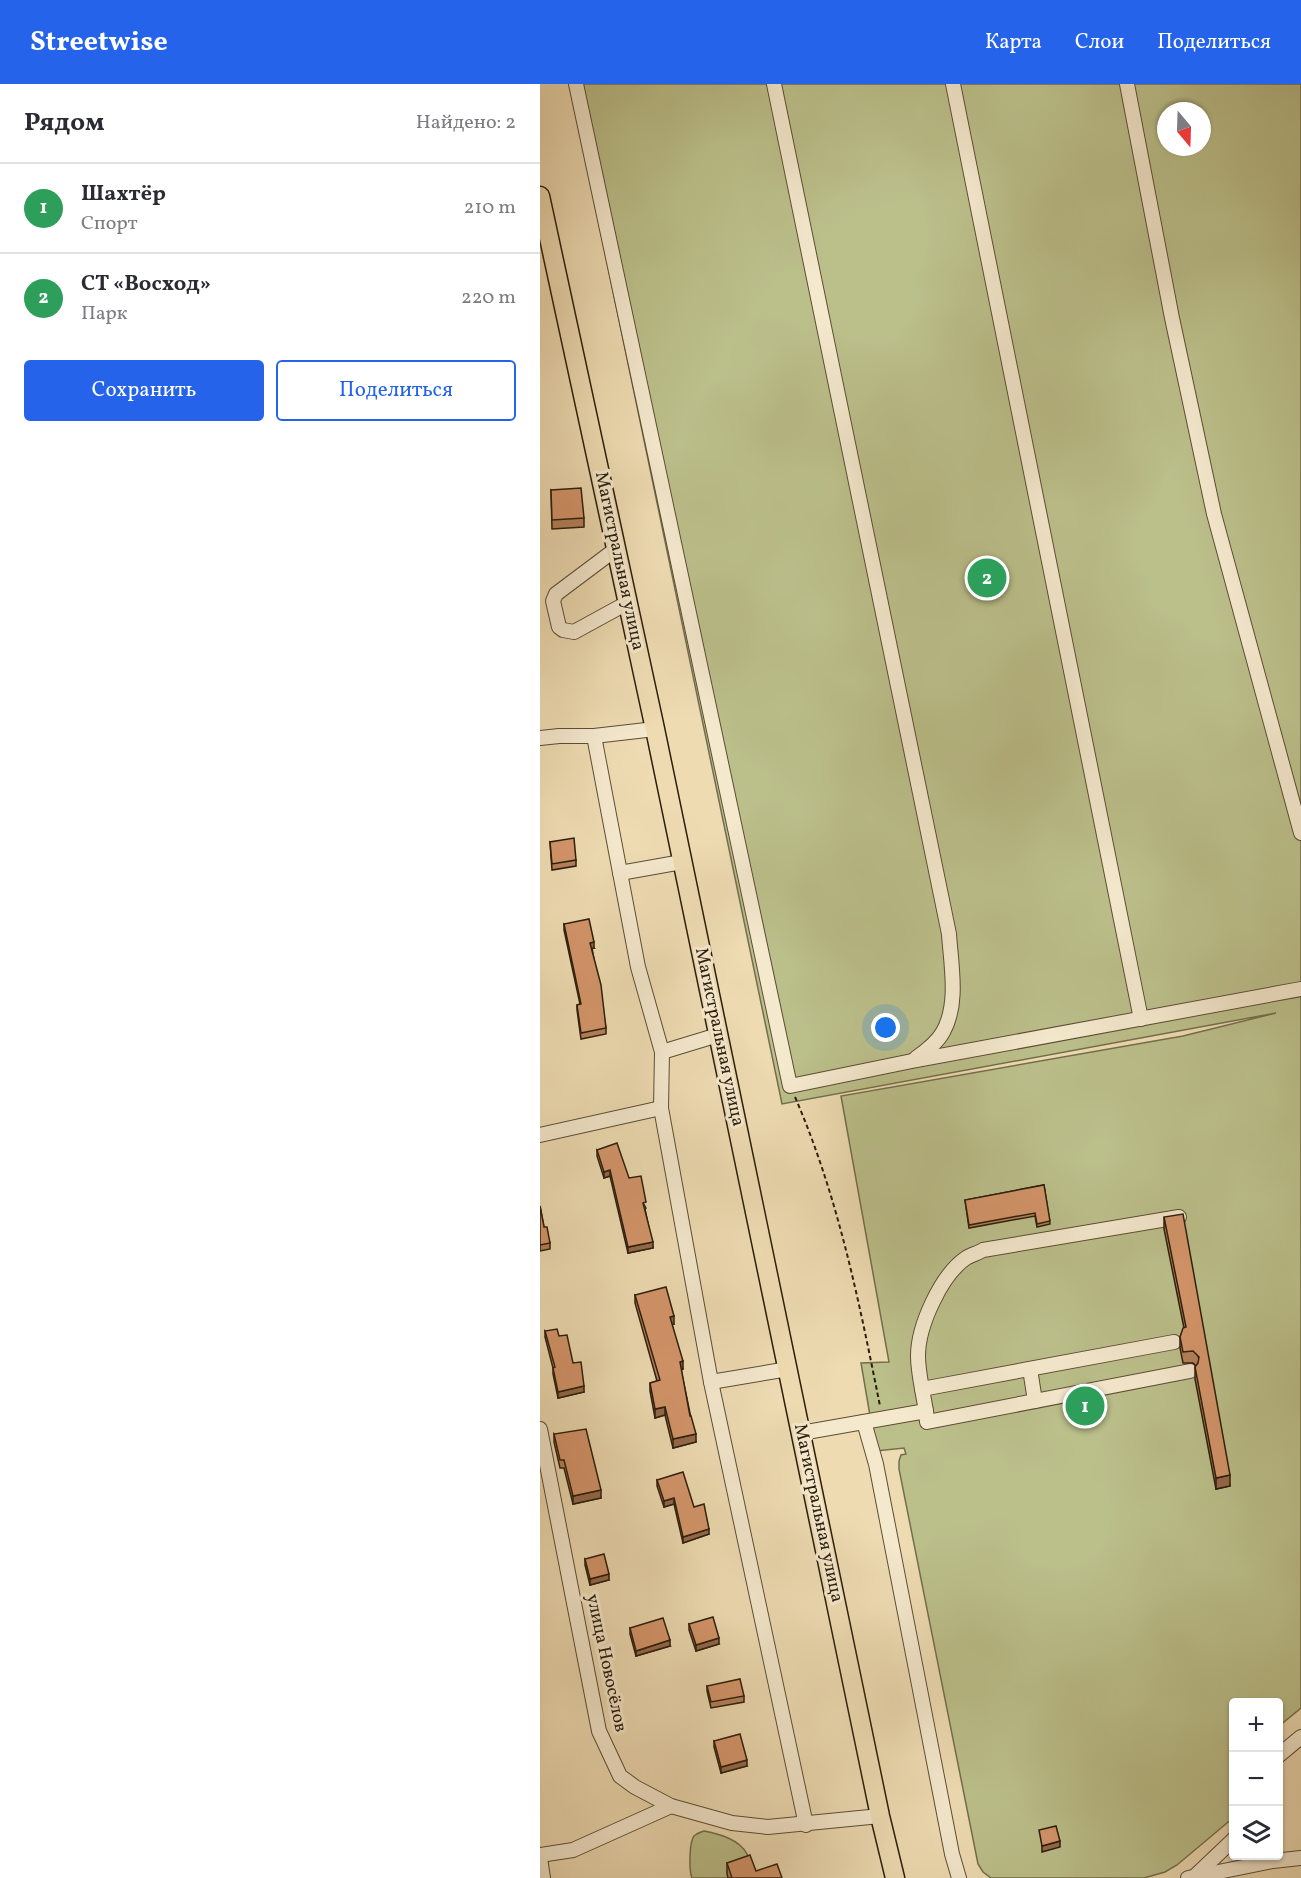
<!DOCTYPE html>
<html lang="ru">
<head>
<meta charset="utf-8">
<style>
  body { margin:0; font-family:Vollkorn,serif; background:#f7f7f7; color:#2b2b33 }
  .controls { position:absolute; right:18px; bottom:18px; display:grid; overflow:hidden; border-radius:6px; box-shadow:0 2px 4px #0004 }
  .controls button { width:54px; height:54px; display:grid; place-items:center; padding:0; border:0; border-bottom:2px solid #e1e1e2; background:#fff; color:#2b2b33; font:30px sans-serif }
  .compass { position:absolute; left:617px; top:18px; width:54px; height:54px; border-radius:50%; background:#fff; box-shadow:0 2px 4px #0004; rotate:161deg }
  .you { position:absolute; left:346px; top:944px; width:21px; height:21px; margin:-15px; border:4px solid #fff; border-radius:50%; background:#1a73e8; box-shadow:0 0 0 9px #1a73e833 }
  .badge { display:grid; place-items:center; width:39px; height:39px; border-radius:50%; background:#2563eb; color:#fff; font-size:20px; font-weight:700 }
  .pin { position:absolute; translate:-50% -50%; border:3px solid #fff; box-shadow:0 2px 6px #0006 }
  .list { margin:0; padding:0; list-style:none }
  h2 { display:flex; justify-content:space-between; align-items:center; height:78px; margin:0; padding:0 24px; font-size:26px }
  h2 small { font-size:20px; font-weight:400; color:#7c7c81 }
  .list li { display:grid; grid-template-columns:39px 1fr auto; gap:18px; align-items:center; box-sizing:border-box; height:90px; padding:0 24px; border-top:2px solid #e1e1e2 }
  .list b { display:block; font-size:22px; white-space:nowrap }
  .list p { margin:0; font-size:20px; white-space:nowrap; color:#7c7c81 }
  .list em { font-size:20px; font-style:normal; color:#7c7c81 }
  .actions { display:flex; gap:12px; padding:18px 24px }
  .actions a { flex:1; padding:14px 0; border:2px solid #2563eb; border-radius:6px; text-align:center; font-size:21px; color:#2563eb }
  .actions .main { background:#2563eb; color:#fff }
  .icon { flex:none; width:33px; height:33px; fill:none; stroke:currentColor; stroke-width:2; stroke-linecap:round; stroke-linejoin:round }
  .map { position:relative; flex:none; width:761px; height:1794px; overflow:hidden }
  header { display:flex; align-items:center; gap:36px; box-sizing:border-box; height:84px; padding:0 30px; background:#2563eb; color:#fff }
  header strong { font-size:28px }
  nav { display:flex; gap:33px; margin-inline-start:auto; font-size:21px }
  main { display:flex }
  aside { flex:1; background:#fff }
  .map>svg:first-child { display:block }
  .green { fill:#bbbf8a; stroke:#736e4b; stroke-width:1.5; fill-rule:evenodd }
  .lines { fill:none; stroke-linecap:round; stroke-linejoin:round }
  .minor-casing { stroke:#5c4d36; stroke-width:16 }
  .major-casing { stroke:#2b1e0c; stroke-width:21 }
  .path { stroke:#2b1e0c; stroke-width:2; stroke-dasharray:4.5 3; stroke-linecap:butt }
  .minor { stroke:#f4e8cd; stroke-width:14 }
  .major { stroke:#eedbb2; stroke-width:18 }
  .wall { fill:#b6805b; stroke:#2b1e0c; stroke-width:1.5 }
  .shaded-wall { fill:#94684a; stroke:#2b1e0c; stroke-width:1.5 }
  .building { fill:#d4956a; stroke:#2b1e0c; stroke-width:1.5 }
  .labels { text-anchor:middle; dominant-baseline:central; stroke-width:6; stroke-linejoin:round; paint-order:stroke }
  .street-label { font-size:18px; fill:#2b1e0c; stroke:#f4e8cd }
</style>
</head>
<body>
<header>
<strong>Streetwise</strong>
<nav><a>Карта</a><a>Слои</a><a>Поделиться</a></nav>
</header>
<main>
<aside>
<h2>Рядом<small>Найдено: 2</small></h2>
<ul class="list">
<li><span class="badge" style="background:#2e9e5b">1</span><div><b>Шахтёр</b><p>Спорт</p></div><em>210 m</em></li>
<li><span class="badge" style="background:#2e9e5b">2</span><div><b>СТ «Восход»</b><p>Парк</p></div><em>220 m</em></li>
</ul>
<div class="actions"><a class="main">Сохранить</a><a>Поделиться</a></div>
</aside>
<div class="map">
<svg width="761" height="1794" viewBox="0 0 761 1794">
  <rect width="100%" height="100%" fill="#eedbb2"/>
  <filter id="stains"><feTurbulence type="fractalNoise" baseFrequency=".00333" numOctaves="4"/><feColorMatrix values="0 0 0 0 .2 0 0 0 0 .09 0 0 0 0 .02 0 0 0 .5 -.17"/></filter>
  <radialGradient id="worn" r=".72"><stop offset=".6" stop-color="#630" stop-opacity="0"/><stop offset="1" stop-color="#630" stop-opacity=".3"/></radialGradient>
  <!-- green -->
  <g class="green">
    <path d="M30,0H761V1624L739,1642L738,1618H694L693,1734L637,1781L625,1788L604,1794H451L443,1788L438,1780L359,1385V1377L361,1371L366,1370L364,1364L336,1367L321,1279L349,1278L301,1012L643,952L736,929L242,1020ZM626,27H662V63H626Z"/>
    <path d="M164,1747C179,1750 199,1755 207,1770C211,1776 212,1787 214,1794H152C149,1787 149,1758 154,1752C156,1750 161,1748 164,1747Z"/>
  </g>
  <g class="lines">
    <!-- minor casing -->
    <g class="minor-casing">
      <g id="minor">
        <path d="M36,0L250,1002L372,977L761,905"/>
        <path d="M234,0L409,850C411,881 419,920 403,948C397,959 386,967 376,974"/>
        <path d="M413,0L601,935"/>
        <path d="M587,0L632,234L674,430L761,749"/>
        <path d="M76,465L16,510L13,517L19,543L23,546L34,548L87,519"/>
        <path d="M54,652L98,883L122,968L121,1024L171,1298L266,1741"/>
        <path d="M0,654L19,652H54L115,645"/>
        <path d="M80,789L142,778"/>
        <path d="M122,968L178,951"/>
        <path d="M0,1051L121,1024"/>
        <path d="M490,1285L495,1317"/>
        <path d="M171,1298L248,1285"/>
        <path d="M382,1305C380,1294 378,1283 378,1272C378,1242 401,1191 426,1174C431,1171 438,1169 443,1166L639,1133"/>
        <path d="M386,1327L382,1305L634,1258"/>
        <path d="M324,1338L336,1380L412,1770L419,1794"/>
        <path d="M0,1345L59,1647L80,1692L95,1703L131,1722L192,1739L228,1743L340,1732"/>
        <path d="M261,1349L386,1327L387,1338L650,1287"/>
        <path d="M738,1672L761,1653"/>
        <path d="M0,1771L33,1766L131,1722"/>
        <path d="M0,1774L3,1794"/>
        <path d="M655,1792L694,1755"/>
        <path d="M648,1794L733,1777L761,1774"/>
      </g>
    </g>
    <!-- major casing -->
    <g class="major-casing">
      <path id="major" d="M0,112L115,645L340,1732L355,1794"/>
    </g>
    <!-- path -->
    <path class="path" d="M255,1013C298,1112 319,1217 340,1322"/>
    <!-- minor -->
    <use href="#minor" class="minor"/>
    <!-- major -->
    <use href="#major" class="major"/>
  </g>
  <!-- wall -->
  <g class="wall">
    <path d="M11,406L44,434V443L12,445Z"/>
    <path d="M10,758L36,776V782L12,786Z"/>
    <path d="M24,840L54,864H52L66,944V950L41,955L37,926V921L40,920L24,846Z"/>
    <path d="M57,1066L89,1094L106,1124L105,1125L113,1164L88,1169L70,1092L64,1094L57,1072Z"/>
    <path d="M504,1101L510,1140L497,1143L495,1132L429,1144L425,1116Z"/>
    <path d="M0,1122L4,1143L10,1159V1165L0,1167Z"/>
    <path d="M624,1133L690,1402L676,1405L655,1295V1283L656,1282L653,1279H643L640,1264V1253L644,1244L624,1145Z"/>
    <path d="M95,1211L134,1240L132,1241L143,1285L141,1286L156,1358L133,1364L125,1331L115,1334L110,1307V1299L117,1297L95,1219Z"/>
    <path d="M5,1247L33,1279L44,1308L18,1314L13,1290V1284L5,1253Z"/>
    <path d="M14,1350L61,1414L33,1420L24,1384H20L14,1358Z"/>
    <path d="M117,1396L154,1423L169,1450L143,1459L134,1420L124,1423L117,1402Z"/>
    <path d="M45,1475L69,1496L50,1501L45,1481Z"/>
    <path d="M149,1540L179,1560L156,1567L149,1546Z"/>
    <path d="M90,1544L130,1562L96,1572L90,1550Z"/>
    <path d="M167,1602L204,1612V1618L171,1624L167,1607Z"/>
    <path d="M174,1657L207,1682L181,1689L174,1663Z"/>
    <path d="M187,1779L216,1787L242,1794H188L187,1790Z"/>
  </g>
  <!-- shaded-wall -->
  <g class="shaded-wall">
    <path d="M54,858V864L50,865V859Z"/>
    <path d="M70,1086V1092L64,1094V1088Z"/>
    <path d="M113,1158V1164L88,1169V1163Z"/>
    <path d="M134,1232V1240L130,1241V1233Z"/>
    <path d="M143,1277V1285L140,1286V1278Z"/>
    <path d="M44,1302V1308L18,1314V1308Z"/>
    <path d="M125,1323V1331L115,1334V1325Z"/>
    <path d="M156,1350V1358L133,1364V1355Z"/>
    <path d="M690,1391V1402L676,1405V1394Z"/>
    <path d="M61,1406V1414L33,1420V1412Z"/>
    <path d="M134,1414V1420L124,1423V1417Z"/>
    <path d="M169,1445V1450L143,1459V1453Z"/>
    <path d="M69,1490V1496L50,1501V1495Z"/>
    <path d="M179,1554V1560L156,1567V1561Z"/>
    <path d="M130,1556V1562L96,1572V1567Z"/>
    <path d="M207,1676V1682L181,1689V1683Z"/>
    <path d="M520,1757V1763L502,1768V1762Z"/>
  </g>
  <!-- building -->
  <g class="building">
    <path d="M41,404L44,434L12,436L11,406Z"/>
    <path d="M34,754L36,776L12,780L10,758Z"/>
    <path d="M49,835L54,858L50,859L61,901L66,944L41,949L37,921L41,920L24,840Z"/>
    <path d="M77,1059L89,1094L101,1092L106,1118L103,1119L113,1158L88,1163L70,1086L64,1088L57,1066Z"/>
    <path d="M504,1101L510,1137L497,1140L495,1129L429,1141L425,1116Z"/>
    <path d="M0,1122L4,1143H7L10,1159L0,1161Z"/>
    <path d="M643,1130L690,1391L676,1394L655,1283L658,1279L659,1273L653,1267L643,1268L640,1253L643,1244L646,1243L624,1133Z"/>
    <path d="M126,1203L134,1232L130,1233L143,1277L140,1278L150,1332H151L156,1350L133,1355L125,1323L115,1325L110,1299L120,1296L95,1211Z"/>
    <path d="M17,1245L19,1252L27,1251L33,1279L41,1278L44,1302L18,1308L13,1284L15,1283L5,1247Z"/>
    <path d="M46,1345L61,1406L33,1412L24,1376H20L14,1350Z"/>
    <path d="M143,1388L154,1423L164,1420L169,1445L143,1453L134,1414L124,1417L117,1396Z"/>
    <path d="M64,1470L69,1490L50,1495L45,1475Z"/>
    <path d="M173,1533L179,1554L156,1561L149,1540Z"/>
    <path d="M123,1534L130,1556L96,1567L90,1544Z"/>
    <path d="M200,1595L204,1612L171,1618L167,1602Z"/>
    <path d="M200,1650L207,1676L181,1683L174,1657Z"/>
    <path d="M516,1742L520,1757L502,1762L499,1746Z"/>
    <path d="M210,1771L216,1787L237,1780L242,1794H192L187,1779Z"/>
  </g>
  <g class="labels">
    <!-- street labels -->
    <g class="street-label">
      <text transform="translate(79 477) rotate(78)">Магистральная улица</text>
      <text transform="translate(179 953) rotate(78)">Магистральная улица</text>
      <text transform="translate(278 1429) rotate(78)">Магистральная улица</text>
      <text transform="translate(66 1579) rotate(78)">улица Новосёлов</text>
    </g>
  </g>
  <rect width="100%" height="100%" filter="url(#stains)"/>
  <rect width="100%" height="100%" fill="url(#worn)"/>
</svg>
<div class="controls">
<button>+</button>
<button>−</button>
<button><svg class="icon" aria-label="layers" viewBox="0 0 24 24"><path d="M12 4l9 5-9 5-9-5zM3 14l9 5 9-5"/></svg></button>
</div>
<svg class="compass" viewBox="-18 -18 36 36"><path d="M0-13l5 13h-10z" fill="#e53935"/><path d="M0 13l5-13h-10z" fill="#7c7c81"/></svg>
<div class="you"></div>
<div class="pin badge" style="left:545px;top:1322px;background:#2e9e5b">1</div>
<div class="pin badge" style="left:447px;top:494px;background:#2e9e5b">2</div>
</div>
</main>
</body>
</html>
